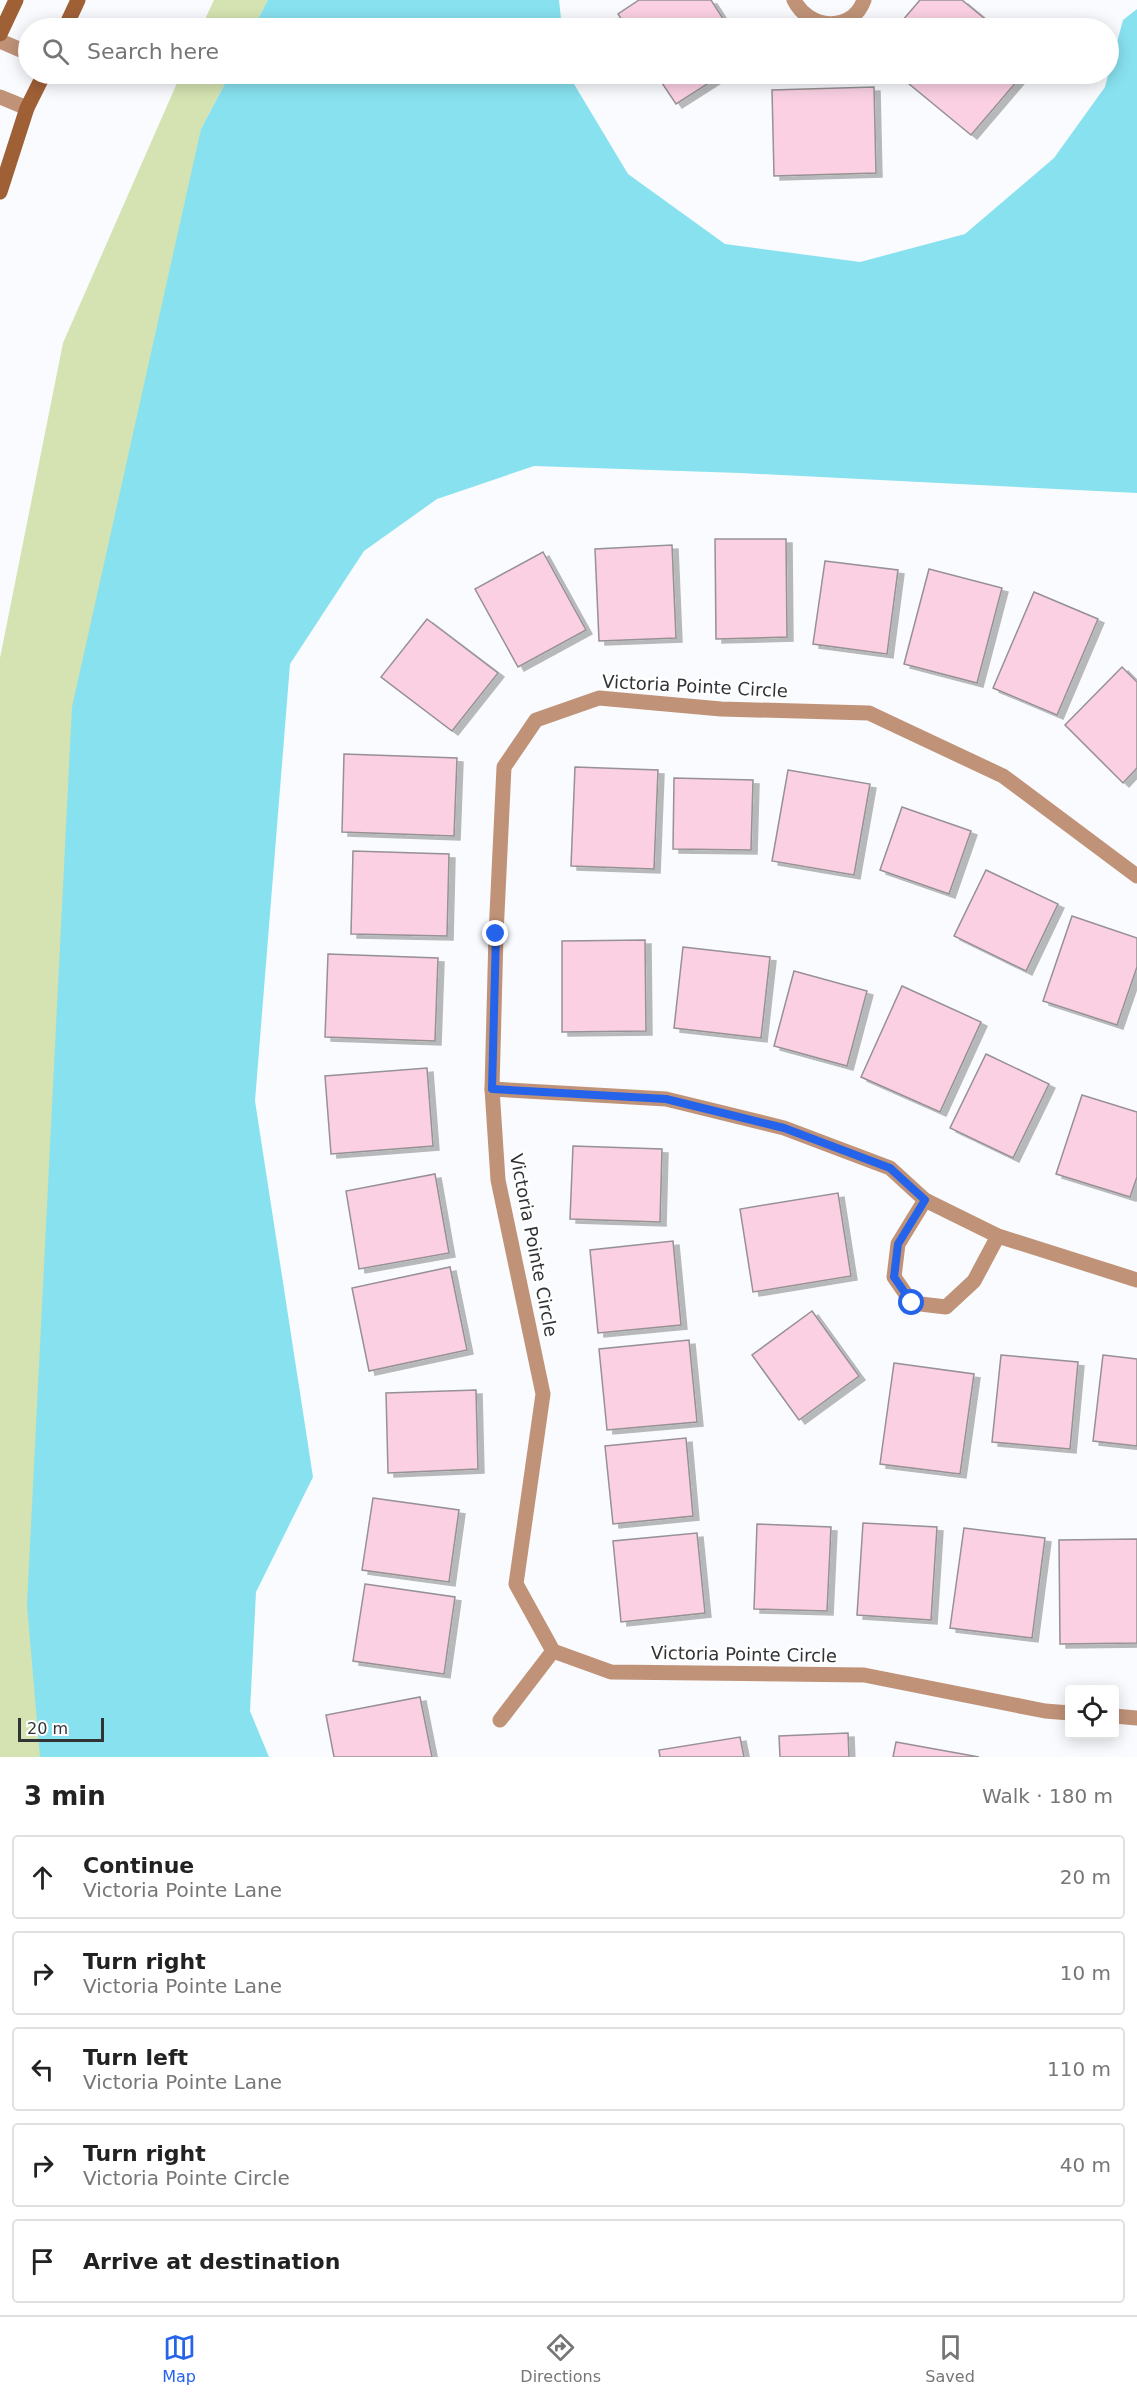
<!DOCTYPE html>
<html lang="en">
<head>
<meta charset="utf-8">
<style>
  body { margin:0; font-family:"DejaVu Sans",sans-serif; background:#f2f2f2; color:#222 }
  .controls { position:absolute; right:18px; bottom:18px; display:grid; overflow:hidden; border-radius:6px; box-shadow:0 3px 15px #0003 }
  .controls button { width:54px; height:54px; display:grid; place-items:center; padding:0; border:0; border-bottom:2px solid #e0e0e0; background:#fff; color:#222; font:30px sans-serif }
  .scale { position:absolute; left:18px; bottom:15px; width:86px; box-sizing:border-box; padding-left:6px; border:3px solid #313335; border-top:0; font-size:16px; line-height:21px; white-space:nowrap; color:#313335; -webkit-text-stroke:4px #fff; paint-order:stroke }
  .stop { position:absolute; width:18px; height:18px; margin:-14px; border:4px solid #2563eb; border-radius:50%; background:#fff }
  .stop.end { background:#2563eb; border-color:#fff; box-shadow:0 2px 6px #0008 }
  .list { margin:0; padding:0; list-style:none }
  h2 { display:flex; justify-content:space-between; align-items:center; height:78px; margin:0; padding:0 24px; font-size:26px }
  h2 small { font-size:20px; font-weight:400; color:#767676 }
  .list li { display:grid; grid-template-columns:39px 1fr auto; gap:18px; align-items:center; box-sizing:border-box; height:84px; margin:0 12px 12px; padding:0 12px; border:2px solid #e0e0e0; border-radius:6px }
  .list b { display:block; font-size:22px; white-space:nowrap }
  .list p { margin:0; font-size:20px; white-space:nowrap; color:#767676 }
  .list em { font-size:20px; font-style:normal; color:#767676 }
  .icon { flex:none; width:33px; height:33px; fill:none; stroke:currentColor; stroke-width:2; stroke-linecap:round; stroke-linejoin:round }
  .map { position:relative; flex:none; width:1137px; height:1757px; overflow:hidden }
  .search { position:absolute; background:#fff; box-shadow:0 3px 15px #0003; left:18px; right:18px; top:18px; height:66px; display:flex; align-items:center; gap:15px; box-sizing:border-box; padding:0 21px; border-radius:33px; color:#767676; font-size:22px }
  .sheet { height:558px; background:#fff }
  nav { display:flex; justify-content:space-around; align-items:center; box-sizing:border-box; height:84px; border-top:2px solid #e0e0e0; background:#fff; font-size:16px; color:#767676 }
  nav a { display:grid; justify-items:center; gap:3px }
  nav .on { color:#2563eb }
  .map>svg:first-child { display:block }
  .green { fill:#d4e3b1 }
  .water { fill:#88e1ef }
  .building { fill:#fad0e2; stroke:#979193; stroke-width:1.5; filter:url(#shadow) }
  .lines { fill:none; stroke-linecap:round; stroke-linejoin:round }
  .street { stroke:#c09378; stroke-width:15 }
  .secondary { stroke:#9f6036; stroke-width:15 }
  .route { stroke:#2563eb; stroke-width:8 }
  .labels { text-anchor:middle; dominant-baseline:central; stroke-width:4.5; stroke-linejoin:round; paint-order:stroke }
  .street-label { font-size:18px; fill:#313335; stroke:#fff }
</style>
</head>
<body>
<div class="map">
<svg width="1137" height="1757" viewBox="0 0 1137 1757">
  <defs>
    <filter id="shadow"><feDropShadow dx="6" dy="4" stdDeviation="0" flood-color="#0004"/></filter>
  </defs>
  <rect width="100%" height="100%" fill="#f9fbfe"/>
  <!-- green -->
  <g class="green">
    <path d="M214,0H268L253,28H201Z"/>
    <path d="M181,74H230L201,129L40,1757H0V658L63,343Z"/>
  </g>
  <!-- water -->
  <g class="water">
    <path d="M268,0H559L562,28H253Z"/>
    <path d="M1137,9V493L740,473L534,466L437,499L364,551L290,664L255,1101L313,1477L256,1592L250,1711L269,1757H40L27,1605L72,707L201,129L230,74H568L628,174L725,244L860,262L965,234L1054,158L1105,87L1123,20Z"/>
  </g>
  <!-- building -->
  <g class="building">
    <path d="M639,0H711L729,28H627L618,14Z"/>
    <path d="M920,0H962L996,28H896Z"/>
    <path d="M656,74H723L676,104Z"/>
    <path d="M897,74H1023L971,135Z"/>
    <path d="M874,87L876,173L774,176L772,90Z"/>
    <path d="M715,539H786L787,637L716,639Z"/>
    <path d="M672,545L676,638L599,641L595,549Z"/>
    <path d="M543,552L586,630L518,667L475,589Z"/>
    <path d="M825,561L898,570L887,654L813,644Z"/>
    <path d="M929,569L1002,588L977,683L904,664Z"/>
    <path d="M1034,592L1098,619L1057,715L993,688Z"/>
    <path d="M427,619L498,673L452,731L381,677Z"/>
    <path d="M1122,667L1137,682V768L1123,783L1065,725Z"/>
    <path d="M344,754L457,758L454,836L342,832Z"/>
    <path d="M575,767L658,770L654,869L571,866Z"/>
    <path d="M788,770L870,784L854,875L772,861Z"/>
    <path d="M674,778L753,780L751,850L673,849Z"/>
    <path d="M902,807L971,831L949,894L880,870Z"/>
    <path d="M353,851L449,854L447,936L351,934Z"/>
    <path d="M986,870L1058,904L1026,971L954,936Z"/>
    <path d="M1072,916L1137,938V967L1117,1025L1043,1001Z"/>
    <path d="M645,940L646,1031L562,1032V941Z"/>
    <path d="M683,947L770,957L761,1038L674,1028Z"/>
    <path d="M328,954L438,958L435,1041L325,1037Z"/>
    <path d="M794,971L867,991L847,1066L774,1046Z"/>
    <path d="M902,986L981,1022L940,1112L861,1077Z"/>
    <path d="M986,1054L1049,1084L1013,1158L950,1128Z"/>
    <path d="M427,1068L433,1146L331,1154L325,1076Z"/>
    <path d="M1082,1095L1137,1112V1177L1130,1197L1056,1174Z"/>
    <path d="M573,1146L662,1149L660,1222L570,1219Z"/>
    <path d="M435,1174L449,1253L359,1269L346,1191Z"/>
    <path d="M838,1193L851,1276L753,1292L740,1209Z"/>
    <path d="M673,1241L681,1325L598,1333L590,1250Z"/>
    <path d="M450,1267L467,1350L369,1371L352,1288Z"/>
    <path d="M812,1311L859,1376L799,1420L752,1355Z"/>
    <path d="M689,1340L697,1422L607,1430L599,1349Z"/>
    <path d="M1001,1355L1078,1362L1070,1449L992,1442Z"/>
    <path d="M1103,1355L1137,1359V1446L1093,1441Z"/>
    <path d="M894,1363L974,1374L960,1474L880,1464Z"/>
    <path d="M476,1390L478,1469L388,1473L386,1393Z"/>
    <path d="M686,1438L693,1516L613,1524L605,1446Z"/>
    <path d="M373,1498L459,1510L449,1582L362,1570Z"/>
    <path d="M863,1523L937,1527L931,1620L857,1615Z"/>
    <path d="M757,1524L831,1527L827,1611L754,1609Z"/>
    <path d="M964,1528L1045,1538L1032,1638L950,1628Z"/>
    <path d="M697,1533L705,1613L621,1622L613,1541Z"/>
    <path d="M1137,1539V1643L1060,1644L1059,1540Z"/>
    <path d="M365,1584L455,1597L444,1674L353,1661Z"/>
    <path d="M420,1697L432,1757H334L326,1715Z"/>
    <path d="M848,1733L849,1757H780L779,1736Z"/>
    <path d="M740,1737L744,1757H660L659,1750Z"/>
    <path d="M896,1742L979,1757H893Z"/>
  </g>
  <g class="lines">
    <!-- street -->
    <g class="street">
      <path d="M794,0C808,29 852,34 864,0"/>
      <path d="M0,41L28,53"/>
      <path d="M0,97L27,108"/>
      <path d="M492,1089L666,1099L784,1128L890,1168L925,1200L998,1236L1137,1280"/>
      <path d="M925,1200L898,1244L894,1277L912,1303L946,1307L974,1281L998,1236"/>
      <path d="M1070,1713L1045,1711L864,1675L611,1672L553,1651L516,1584L543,1394L498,1180L492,1089L496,935L504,767L536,720L599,698L721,709L869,713L1003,776L1137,876"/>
      <path d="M1114,1716L1137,1718"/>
      <path d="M500,1720L553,1651"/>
    </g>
    <!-- secondary -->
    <g class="secondary">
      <path d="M65,28L78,0"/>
      <path d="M0,34L16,0"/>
      <path d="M0,192L27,108L44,74"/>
    </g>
  </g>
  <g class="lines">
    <!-- route -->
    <path class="route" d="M496,934L492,1089L666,1099L784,1128L890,1168L925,1200L898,1244L894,1277L912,1303"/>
  </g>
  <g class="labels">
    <!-- street labels -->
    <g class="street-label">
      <text transform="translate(695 686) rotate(3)">Victoria Pointe Circle</text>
      <text transform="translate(534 1245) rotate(79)">Victoria Pointe Circle</text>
      <text transform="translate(744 1654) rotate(1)">Victoria Pointe Circle</text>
    </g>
  </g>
</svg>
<div class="controls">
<button><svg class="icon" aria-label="locate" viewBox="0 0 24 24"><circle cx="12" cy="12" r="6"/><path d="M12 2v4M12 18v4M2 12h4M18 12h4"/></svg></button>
</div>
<div class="scale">20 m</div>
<div class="stop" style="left:912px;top:1303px"></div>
<div class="stop end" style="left:496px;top:934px"></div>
<div class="search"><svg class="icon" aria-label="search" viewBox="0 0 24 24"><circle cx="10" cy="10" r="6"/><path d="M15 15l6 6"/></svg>Search here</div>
</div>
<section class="sheet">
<h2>3 min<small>Walk · 180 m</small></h2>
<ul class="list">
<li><svg class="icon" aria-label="ahead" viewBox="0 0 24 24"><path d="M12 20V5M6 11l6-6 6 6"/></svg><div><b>Continue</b><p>Victoria Pointe Lane</p></div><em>20 m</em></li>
<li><svg class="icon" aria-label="right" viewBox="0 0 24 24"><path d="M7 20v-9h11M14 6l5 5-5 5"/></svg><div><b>Turn right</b><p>Victoria Pointe Lane</p></div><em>10 m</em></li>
<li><svg class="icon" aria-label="left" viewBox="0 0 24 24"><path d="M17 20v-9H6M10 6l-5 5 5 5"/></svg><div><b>Turn left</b><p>Victoria Pointe Lane</p></div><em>110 m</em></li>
<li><svg class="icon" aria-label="right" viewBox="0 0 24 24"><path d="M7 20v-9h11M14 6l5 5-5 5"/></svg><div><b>Turn right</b><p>Victoria Pointe Circle</p></div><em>40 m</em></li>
<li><svg class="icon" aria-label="arrive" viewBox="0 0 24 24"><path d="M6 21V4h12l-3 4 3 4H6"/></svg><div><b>Arrive at destination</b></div></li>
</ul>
</section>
<nav>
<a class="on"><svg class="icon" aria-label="map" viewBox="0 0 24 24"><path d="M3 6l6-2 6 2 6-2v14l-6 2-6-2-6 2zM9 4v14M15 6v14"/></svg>Map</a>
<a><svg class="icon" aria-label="directions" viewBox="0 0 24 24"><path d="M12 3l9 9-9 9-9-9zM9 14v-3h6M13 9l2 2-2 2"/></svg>Directions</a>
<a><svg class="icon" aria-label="saved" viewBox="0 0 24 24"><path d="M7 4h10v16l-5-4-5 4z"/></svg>Saved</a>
</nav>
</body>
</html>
